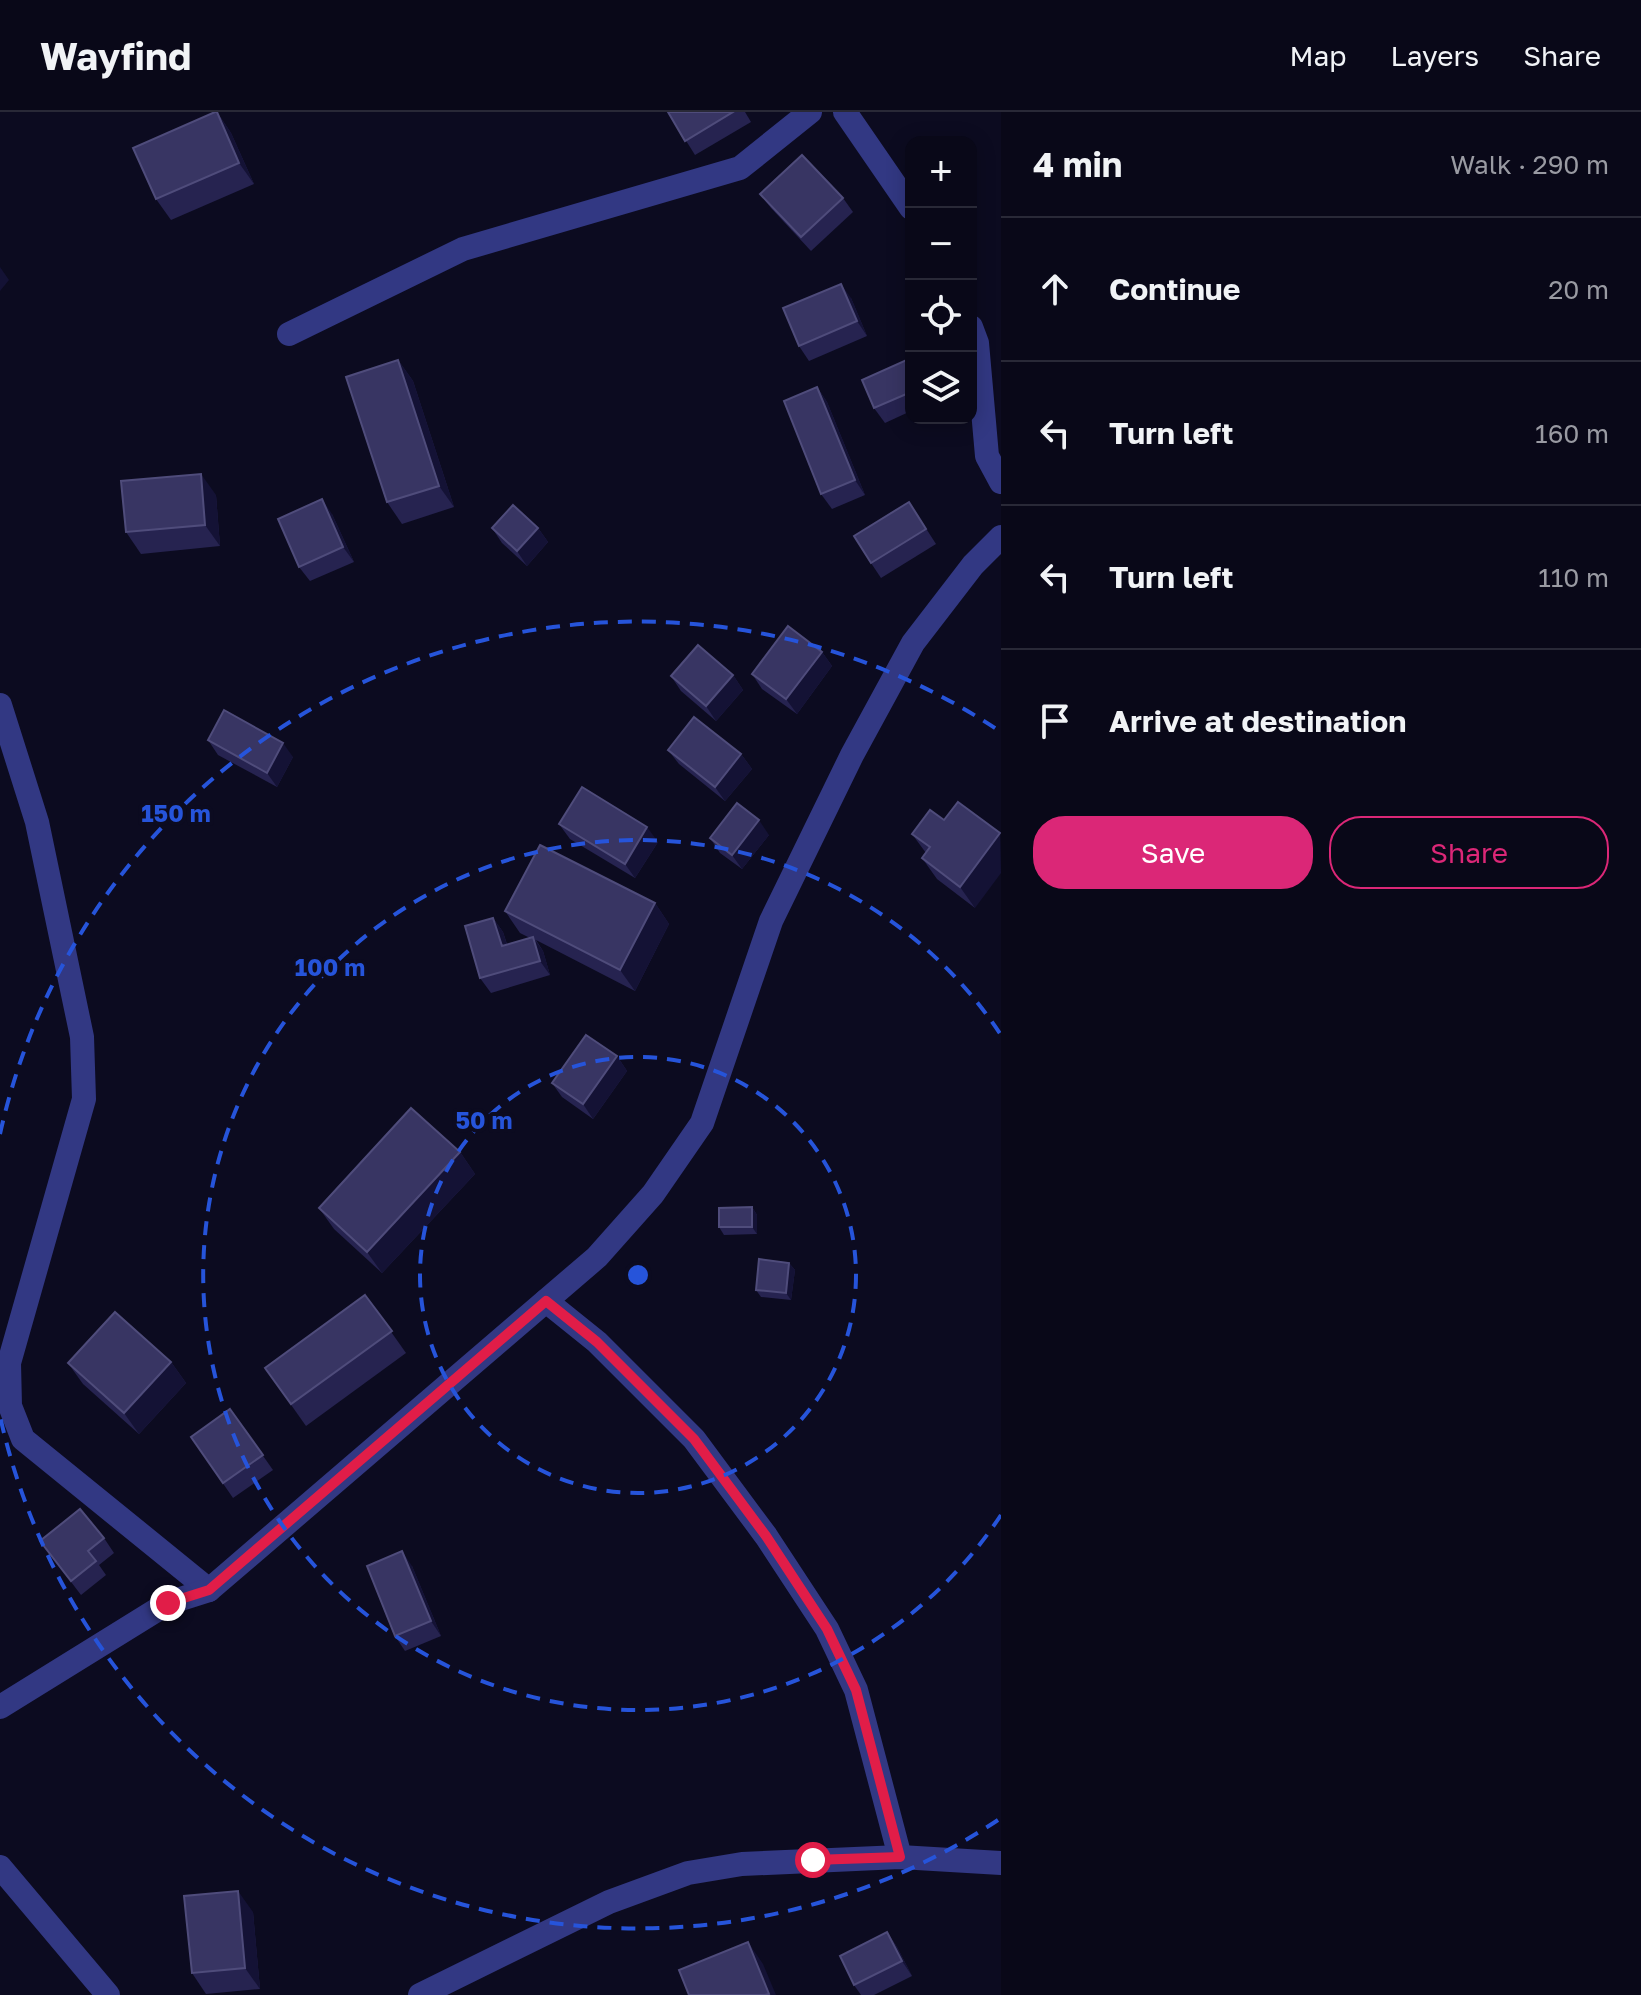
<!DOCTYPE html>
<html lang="en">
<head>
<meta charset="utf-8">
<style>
  body { margin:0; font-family:"Golos Text",sans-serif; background:#171625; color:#f1f3f6 }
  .controls { position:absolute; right:24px; top:24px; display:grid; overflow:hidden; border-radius:16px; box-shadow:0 4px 20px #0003 }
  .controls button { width:72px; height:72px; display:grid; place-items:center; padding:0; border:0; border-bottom:2px solid #292937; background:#090818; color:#f1f3f6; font:40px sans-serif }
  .stop { position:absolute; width:24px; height:24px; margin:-18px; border:6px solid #e11d48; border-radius:50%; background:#fff }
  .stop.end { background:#e11d48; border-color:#fff; box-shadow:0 2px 8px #0008 }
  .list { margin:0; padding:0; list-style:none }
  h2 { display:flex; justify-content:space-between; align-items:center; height:104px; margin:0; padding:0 32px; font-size:34px }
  h2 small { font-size:26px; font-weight:400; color:#999aa2 }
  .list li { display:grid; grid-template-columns:52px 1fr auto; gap:24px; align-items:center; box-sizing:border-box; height:144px; padding:0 32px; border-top:2px solid #292937 }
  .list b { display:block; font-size:30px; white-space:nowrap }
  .list em { font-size:26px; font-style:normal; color:#999aa2 }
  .actions { display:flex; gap:16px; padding:24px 32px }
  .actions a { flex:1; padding:18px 0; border:2px solid #db2777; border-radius:32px; text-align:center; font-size:28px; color:#db2777 }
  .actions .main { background:#db2777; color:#fff }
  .icon { flex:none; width:44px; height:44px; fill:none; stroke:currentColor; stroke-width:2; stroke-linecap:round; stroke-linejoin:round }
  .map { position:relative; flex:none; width:1001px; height:1883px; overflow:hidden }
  header { display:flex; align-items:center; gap:48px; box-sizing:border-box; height:112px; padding:0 40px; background:#090818; border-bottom:2px solid #292937 }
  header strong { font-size:38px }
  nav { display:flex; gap:44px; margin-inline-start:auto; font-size:28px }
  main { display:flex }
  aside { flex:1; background:#090818 }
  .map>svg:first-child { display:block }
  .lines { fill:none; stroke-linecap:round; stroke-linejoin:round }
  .minor { stroke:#323883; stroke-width:24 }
  .wall { fill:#262350 }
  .shaded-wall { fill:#141235 }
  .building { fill:#383563; stroke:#4f4c7b; stroke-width:2 }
  .route { stroke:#e11d48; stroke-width:10 }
  .ring { fill:none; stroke:#2654da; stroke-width:4; stroke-dasharray:14 10 }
  .centre { fill:#2654da; stroke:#0c0b20; stroke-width:4 }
  .ring-label { font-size:24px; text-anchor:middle; font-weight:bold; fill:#2654da; stroke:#0c0b20; stroke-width:8; stroke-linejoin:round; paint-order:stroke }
</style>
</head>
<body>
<header>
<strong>Wayfind</strong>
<nav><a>Map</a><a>Layers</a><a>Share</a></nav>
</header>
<main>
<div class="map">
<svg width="1001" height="1883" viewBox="0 0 1001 1883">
  <rect width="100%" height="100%" fill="#0c0b20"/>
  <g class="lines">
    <!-- minor -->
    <g class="minor">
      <path d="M845,0L911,96"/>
      <path d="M971,215L977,231L987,344L1001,370"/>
      <path d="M289,222L463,137L740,56L810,0"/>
      <path d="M0,593L37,710L82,925L84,987L9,1251L10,1294L23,1327L209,1478"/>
      <path d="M546,1189L597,1230L694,1327L766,1424L827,1517L856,1578L900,1745"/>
      <path d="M0,1595L168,1491L209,1478L597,1145L653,1082L702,1011L771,809L852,643L913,531L973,453L1001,425"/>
      <path d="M0,1755L108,1883"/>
      <path d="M420,1883L609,1790L688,1761L742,1752L900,1745L1001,1751"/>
    </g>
  </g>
  <!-- wall -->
  <g class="wall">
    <path d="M217,0L231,21L254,72L171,108L156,87Z"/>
    <path d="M668,0H745L751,10L695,43Z"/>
    <path d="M760,82L843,86L853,100L811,139L771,96Z"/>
    <path d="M851,186L867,224L809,249L799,234Z"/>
    <path d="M911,246V299L885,311L874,296Z"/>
    <path d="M398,248L413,269L454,395L402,412L387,390Z"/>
    <path d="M817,275L827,290L865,383L832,397L821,382Z"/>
    <path d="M216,383L220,434L141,442L126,420Z"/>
    <path d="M909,390L936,432L881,466L871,451Z"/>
    <path d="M332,402L354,450L310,469L299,455Z"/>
    <path d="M492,416H538L548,430L527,454L502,431Z"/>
    <path d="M822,540L832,554L797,602L762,577L752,562Z"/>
    <path d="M733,563L743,578L716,609L681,579L671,564Z"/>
    <path d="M208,628L293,645L277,675L218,643Z"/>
    <path d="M668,638L741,642L752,657L725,689L679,652Z"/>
    <path d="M930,698L975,796L937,767L922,746L926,741L912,722Z"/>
    <path d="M559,712L658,730L635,766L570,727Z"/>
    <path d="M769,723L742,757L720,741L710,726Z"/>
    <path d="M655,791L669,812L635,879L536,828L543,839L550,863L491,881L480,866L493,806L503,820L507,832L530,826L520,821L505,799Z"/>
    <path d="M617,944L627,959L593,1007L562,985L552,971Z"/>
    <path d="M460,1040L475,1062L382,1161L334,1117L319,1096Z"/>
    <path d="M752,1095L757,1103V1122L724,1123L719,1115Z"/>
    <path d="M789,1151L795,1158L791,1188L761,1185L756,1178Z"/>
    <path d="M365,1183L406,1241L306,1314L265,1256Z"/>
    <path d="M171,1250L186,1271L139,1322L83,1272L68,1251Z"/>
    <path d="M230,1297L273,1358L233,1386L191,1325Z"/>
    <path d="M104,1426L114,1441L99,1453L106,1463L81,1483L40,1429Z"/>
    <path d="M412,1454L441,1524L405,1539L395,1524Z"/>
    <path d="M253,1800L260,1877L206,1882L192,1861Z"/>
    <path d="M887,1820L897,1835L912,1864L874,1883H861L854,1873Z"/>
  </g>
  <!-- shaded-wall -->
  <g class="shaded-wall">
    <path d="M217,0L231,21L254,72L239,51Z"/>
    <path d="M0,155L9,168L0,179Z"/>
    <path d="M841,172L851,186L867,224L857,209Z"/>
    <path d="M398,248L413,269L454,395L439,374Z"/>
    <path d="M817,275L827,290L865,383L855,368Z"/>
    <path d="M201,362L216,383L220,434L205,413Z"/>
    <path d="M322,387L332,402L354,450L343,435Z"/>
    <path d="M538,416L548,430L527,454L517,439Z"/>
    <path d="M822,540L832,554L797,602L786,587Z"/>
    <path d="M733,563L743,578L716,609L706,594Z"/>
    <path d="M283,631L293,645L277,675L267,661Z"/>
    <path d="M741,642L752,657L725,689L715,675Z"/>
    <path d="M759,708L769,723L742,757L732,743Z"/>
    <path d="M647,715L658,730L635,766L625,752Z"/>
    <path d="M1000,721L1001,761L975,796L960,775Z"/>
    <path d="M655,791L669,812L635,879L620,858Z"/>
    <path d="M493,806L503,820L512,849L502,834Z"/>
    <path d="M533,825L543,839L550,863L540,849Z"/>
    <path d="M617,944L627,959L593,1007L583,992Z"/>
    <path d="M460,1040L475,1062L382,1161L367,1140Z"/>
    <path d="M752,1095L757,1103V1122L752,1115Z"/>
    <path d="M789,1151L795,1158L791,1188L786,1181Z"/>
    <path d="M171,1250L186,1271L139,1322L124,1301Z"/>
    <path d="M402,1439L412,1454L441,1524L431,1509Z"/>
    <path d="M238,1779L253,1800L260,1877L245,1856Z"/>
    <path d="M887,1820L897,1835L912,1864L902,1849Z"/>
    <path d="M748,1830L763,1852L776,1883H770L769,1882Z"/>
  </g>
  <!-- building -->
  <g class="building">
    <path d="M215,0H217L239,51L156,87L133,36Z"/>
    <path d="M668,0H733L685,29Z"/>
    <path d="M802,43L843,86L801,125L760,82Z"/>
    <path d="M841,172L857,209L799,234L783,196Z"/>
    <path d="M911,246V280L874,296L862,268Z"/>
    <path d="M398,248L439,374L387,390L346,265Z"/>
    <path d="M817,275L855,368L821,382L784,289Z"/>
    <path d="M201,362L205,413L126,420L121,369Z"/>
    <path d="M322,387L343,435L299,455L278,407Z"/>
    <path d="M909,390L926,417L871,451L854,424Z"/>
    <path d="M513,393L538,416L517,439L492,416Z"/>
    <path d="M788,514L822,540L786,587L752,562Z"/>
    <path d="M698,533L733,563L706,594L671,564Z"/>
    <path d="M224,598L283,631L267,661L208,628Z"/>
    <path d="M694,605L741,642L715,675L668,638Z"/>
    <path d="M582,675L647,715L625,752L559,712Z"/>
    <path d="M958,690L1000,721L960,775L922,746L930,735L912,722L930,698L944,708Z"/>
    <path d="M737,691L759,708L732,743L710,726Z"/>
    <path d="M540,733L655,791L620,858L505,799Z"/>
    <path d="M493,806L502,834L533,825L540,849L480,866L465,814Z"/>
    <path d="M586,923L617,944L583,992L552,971Z"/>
    <path d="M411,996L460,1040L367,1140L319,1096Z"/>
    <path d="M752,1095V1115H719V1096Z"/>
    <path d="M759,1147L789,1151L786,1181L756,1178Z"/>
    <path d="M365,1183L392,1219L291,1292L265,1256Z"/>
    <path d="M115,1200L171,1250L124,1301L68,1251Z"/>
    <path d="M230,1297L263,1343L223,1371L191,1325Z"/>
    <path d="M80,1397L104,1426L88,1439L96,1449L71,1469L40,1429Z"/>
    <path d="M402,1439L431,1509L395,1524L367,1454Z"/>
    <path d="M238,1779L245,1856L192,1861L184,1784Z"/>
    <path d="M887,1820L902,1849L854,1873L840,1844Z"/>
    <path d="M748,1830L769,1882L765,1883H689L679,1858Z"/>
  </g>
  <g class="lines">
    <!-- route -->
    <path class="route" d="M168,1491L209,1478L546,1189L597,1230L694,1327L766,1424L827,1517L856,1578L900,1745L813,1748"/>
  </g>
  <!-- distance rings -->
  <g class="ring">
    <circle cx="638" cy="1163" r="218"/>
    <path d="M1001 1403A435 435 0 1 1 1001 923"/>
    <path d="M998 1708A653 653 0 0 1 0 1304M0 1022A653 653 0 0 1 998 618"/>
  </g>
  <circle cx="638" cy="1163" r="12" class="centre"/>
  <g class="ring-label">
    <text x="176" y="710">150 m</text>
    <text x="330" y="864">100 m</text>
    <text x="484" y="1017">50 m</text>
  </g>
</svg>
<div class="controls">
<button>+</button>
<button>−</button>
<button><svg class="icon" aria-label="locate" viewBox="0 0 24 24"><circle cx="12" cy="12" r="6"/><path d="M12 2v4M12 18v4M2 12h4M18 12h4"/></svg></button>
<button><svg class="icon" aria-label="layers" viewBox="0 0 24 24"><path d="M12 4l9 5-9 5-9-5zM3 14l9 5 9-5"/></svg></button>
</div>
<div class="stop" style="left:813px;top:1748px"></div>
<div class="stop end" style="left:168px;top:1491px"></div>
</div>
<aside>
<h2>4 min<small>Walk · 290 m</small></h2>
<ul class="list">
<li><svg class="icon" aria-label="ahead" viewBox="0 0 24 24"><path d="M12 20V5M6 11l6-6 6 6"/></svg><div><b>Continue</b></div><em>20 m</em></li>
<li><svg class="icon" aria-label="left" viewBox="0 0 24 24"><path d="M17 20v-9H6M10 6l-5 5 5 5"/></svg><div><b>Turn left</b></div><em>160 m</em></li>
<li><svg class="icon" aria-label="left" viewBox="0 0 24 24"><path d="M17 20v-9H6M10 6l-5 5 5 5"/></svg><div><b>Turn left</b></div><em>110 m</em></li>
<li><svg class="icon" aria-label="arrive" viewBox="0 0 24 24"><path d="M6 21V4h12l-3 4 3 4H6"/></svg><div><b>Arrive at destination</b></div></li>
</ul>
<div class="actions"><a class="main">Save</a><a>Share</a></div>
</aside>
</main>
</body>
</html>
